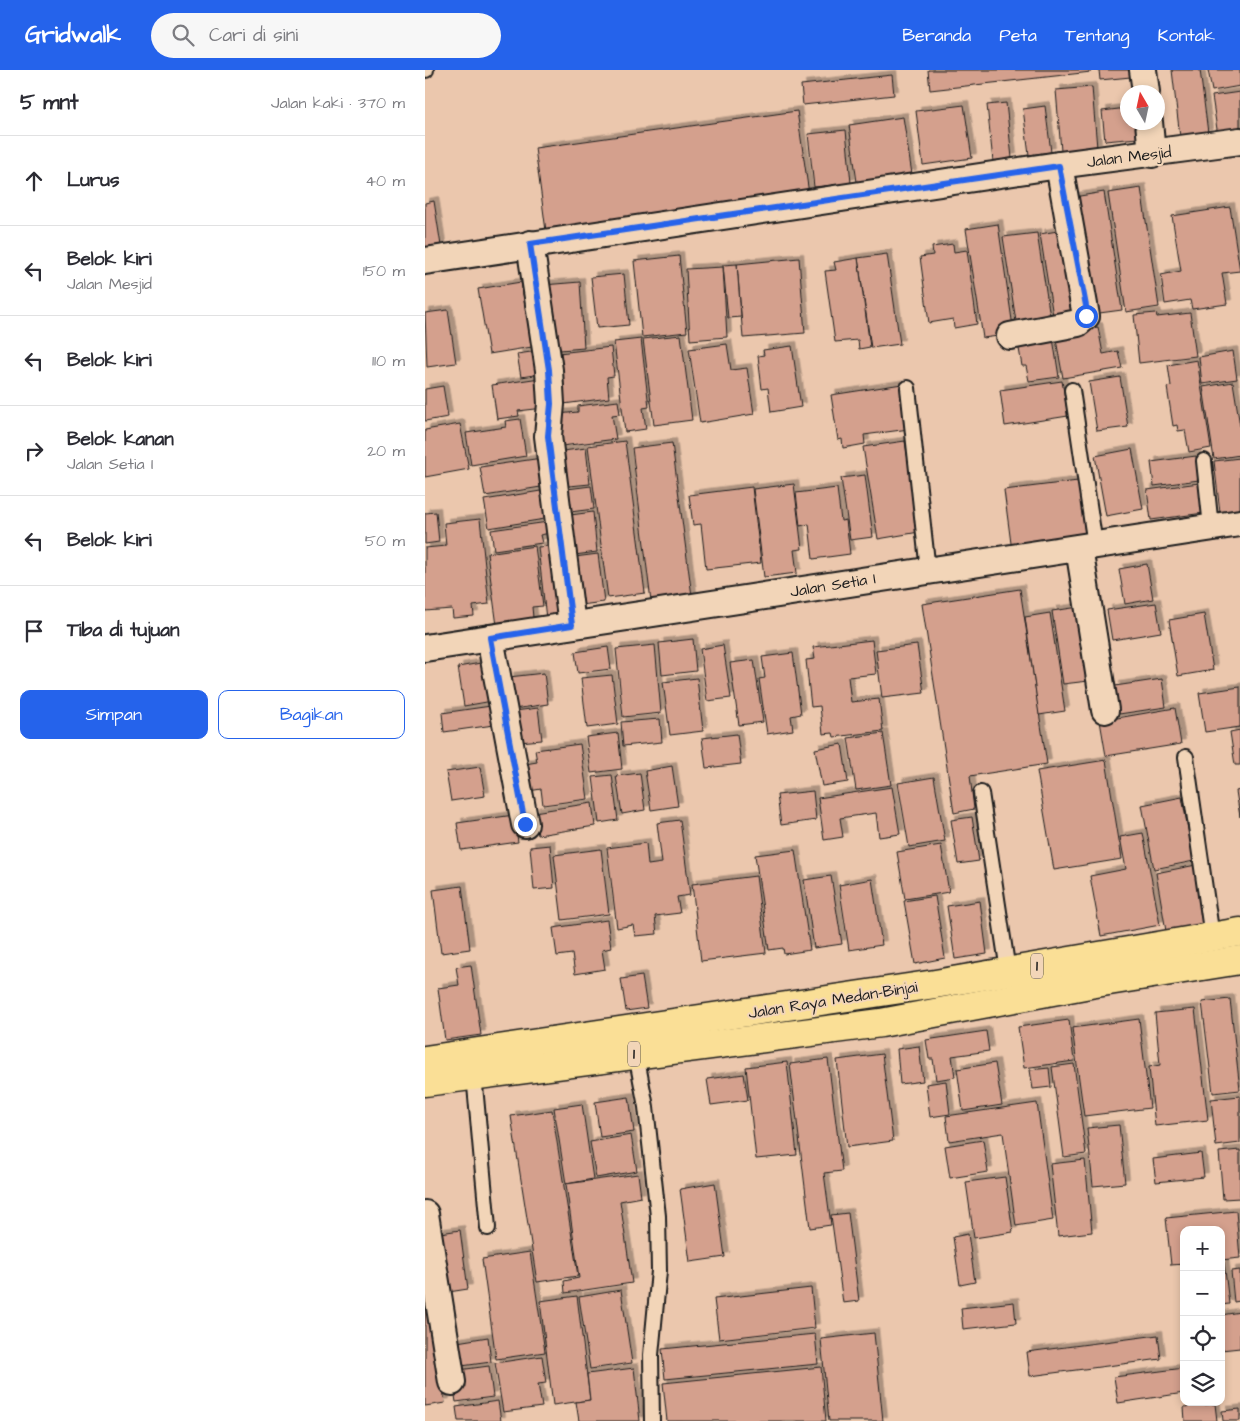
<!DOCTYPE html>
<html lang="id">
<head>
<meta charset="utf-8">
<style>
  body { margin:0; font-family:"Architects Daughter",sans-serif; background:#f7f7f7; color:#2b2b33 }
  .controls { position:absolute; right:15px; bottom:15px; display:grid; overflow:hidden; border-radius:10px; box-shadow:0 2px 8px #0003 }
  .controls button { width:45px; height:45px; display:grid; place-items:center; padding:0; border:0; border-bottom:1px solid #e1e1e2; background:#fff; color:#2b2b33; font:25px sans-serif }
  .compass { position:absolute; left:695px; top:15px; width:45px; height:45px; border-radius:50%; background:#fff; box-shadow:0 2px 8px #0003; rotate:351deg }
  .stop { position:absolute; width:15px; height:15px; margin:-11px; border:4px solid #2563eb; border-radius:50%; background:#fff }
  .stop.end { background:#2563eb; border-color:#fff; box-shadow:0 1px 5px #0008 }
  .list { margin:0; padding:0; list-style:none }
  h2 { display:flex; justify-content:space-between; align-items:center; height:65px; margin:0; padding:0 20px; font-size:21px }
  h2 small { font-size:16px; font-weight:400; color:#7c7c81 }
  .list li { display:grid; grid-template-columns:32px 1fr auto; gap:15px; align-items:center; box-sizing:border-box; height:90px; padding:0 20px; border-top:1px solid #e1e1e2 }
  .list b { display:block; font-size:19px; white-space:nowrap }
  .list p { margin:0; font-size:16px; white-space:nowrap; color:#7c7c81 }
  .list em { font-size:16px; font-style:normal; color:#7c7c81 }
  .actions { display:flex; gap:10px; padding:15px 20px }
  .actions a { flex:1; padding:11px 0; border:1px solid #2563eb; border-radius:10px; text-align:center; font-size:18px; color:#2563eb }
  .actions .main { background:#2563eb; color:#fff }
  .icon { flex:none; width:28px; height:28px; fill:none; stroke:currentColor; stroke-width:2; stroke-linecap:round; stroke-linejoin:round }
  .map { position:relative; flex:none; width:815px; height:1351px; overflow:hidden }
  header { display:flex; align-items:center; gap:30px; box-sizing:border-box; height:70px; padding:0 25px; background:#2563eb; color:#fff }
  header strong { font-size:24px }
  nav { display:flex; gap:28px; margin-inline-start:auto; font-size:18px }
  .search { width:350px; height:45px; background:#f7f7f7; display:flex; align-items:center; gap:12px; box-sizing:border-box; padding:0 18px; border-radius:28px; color:#7c7c81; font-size:19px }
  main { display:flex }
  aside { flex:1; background:#fff }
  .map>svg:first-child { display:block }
  .building { fill:#d4a08d; stroke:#1c1c1c; filter:url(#shadow) }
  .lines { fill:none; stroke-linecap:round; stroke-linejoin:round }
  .lane-casing { stroke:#1c1c1c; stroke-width:18 }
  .street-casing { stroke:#1c1c1c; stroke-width:30 }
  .highway-casing { stroke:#1c1c1c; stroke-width:31 }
  .lane { stroke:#f2d5b8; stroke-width:14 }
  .street { stroke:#f2d5b8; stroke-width:26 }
  .highway { stroke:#fadf96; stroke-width:28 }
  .route { stroke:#2563eb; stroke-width:6 }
  .labels { text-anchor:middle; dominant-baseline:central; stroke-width:4; stroke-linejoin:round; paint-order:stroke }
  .shield { fill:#f2d5b8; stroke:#5c544b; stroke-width:1 }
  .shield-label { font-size:15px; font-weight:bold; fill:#1c1c1c }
  .street-label { font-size:16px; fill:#1c1c1c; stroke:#f2d5b8 }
</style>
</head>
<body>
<header>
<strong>Gridwalk</strong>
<div class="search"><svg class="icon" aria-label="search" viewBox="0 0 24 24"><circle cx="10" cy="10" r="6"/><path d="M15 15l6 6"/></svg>Cari di sini</div>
<nav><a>Beranda</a><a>Peta</a><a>Tentang</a><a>Kontak</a></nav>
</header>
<main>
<aside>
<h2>5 mnt<small>Jalan kaki · 370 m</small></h2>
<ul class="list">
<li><svg class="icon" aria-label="ahead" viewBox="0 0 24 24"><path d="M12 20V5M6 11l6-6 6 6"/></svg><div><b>Lurus</b></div><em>40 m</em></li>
<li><svg class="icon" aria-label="left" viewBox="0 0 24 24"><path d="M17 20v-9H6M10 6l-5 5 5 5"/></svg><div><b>Belok kiri</b><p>Jalan Mesjid</p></div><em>150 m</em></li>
<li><svg class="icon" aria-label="left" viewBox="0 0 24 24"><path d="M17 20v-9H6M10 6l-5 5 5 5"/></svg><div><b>Belok kiri</b></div><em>110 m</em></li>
<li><svg class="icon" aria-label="right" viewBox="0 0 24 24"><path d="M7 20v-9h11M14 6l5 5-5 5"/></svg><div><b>Belok kanan</b><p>Jalan Setia I</p></div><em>20 m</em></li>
<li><svg class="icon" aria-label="left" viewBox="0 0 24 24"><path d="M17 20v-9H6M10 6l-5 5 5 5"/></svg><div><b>Belok kiri</b></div><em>50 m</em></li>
<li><svg class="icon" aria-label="arrive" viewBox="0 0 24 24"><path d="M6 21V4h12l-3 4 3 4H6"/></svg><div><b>Tiba di tujuan</b></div></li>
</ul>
<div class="actions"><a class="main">Simpan</a><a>Bagikan</a></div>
</aside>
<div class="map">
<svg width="815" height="1351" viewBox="0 0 815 1351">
  <defs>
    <filter id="shadow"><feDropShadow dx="4.5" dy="-4.5" stdDeviation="0" flood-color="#0004"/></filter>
  </defs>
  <rect width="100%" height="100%" fill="#ebc7ad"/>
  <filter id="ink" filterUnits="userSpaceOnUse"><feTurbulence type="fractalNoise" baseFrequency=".02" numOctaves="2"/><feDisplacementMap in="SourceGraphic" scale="10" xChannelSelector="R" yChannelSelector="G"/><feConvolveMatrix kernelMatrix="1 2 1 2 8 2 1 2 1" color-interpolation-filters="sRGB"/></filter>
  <g filter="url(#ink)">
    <!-- building -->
    <g class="building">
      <path d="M503,0H665L666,2L505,20Z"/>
      <path d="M674,0H716V6L675,10Z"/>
      <path d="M747,0H775L783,63L755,67Z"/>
      <path d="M783,0H815V16L787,21Z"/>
      <path d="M467,5L469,25L378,35L376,15Z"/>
      <path d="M667,17L672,78L636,81L631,20Z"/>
      <path d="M815,22V63L793,66L787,26Z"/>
      <path d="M581,33L587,88L568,91L562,35Z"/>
      <path d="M539,35L547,88L498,95L491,41Z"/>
      <path d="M620,36L626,82L604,85L598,39Z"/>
      <path d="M702,38V52H711L713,68L680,71L677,41Z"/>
      <path d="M372,41L384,124L121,161L110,78Z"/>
      <path d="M478,47L487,104L432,112L424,55Z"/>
      <path d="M421,60L426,113L389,117L383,64Z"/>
      <path d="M716,118L734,237L701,242L683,123Z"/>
      <path d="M679,122L697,240L667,244L649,127Z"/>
      <path d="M9,131L17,182L0,185V133Z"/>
      <path d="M805,137L815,201L797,203L802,234L767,239L765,230L740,234L736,205L756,201L747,146Z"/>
      <path d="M573,154L589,264L558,268L541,159Z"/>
      <path d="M644,159L657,242L628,246L615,164Z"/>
      <path d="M612,163L626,253L592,258L578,167Z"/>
      <path d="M528,174L529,182L542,180L552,254L529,258L528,249L504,253L495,187L508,185L507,177Z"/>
      <path d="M462,184L475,274L446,278L433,188Z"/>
      <path d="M254,186L262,262L217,267L209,191Z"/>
      <path d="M374,188L380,263L318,268L312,194Z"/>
      <path d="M433,188L445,277L434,279L433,270L410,272L400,201L411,200L409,192Z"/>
      <path d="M312,194L316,247L303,248L298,195Z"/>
      <path d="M298,197L302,267L265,270L261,199Z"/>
      <path d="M199,204L204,255L172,258L166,207Z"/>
      <path d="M96,212L107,277L64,284L53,219Z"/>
      <path d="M155,212L159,278L123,281L118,215Z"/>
      <path d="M23,240L31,293L2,297L0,243Z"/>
      <path d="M731,243L732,247L765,243L771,286L714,293L709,245Z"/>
      <path d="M673,257L678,284L693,281L697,298L638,308L630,264Z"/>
      <path d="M627,262L634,307L604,311L601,296H597L592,267Z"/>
      <path d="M256,265L267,350L229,355L218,269Z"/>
      <path d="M216,269L224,337L218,338L221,359L200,362L189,272Z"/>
      <path d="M302,274L306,300L322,298L329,344L275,353L264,279Z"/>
      <path d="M367,276L376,337L346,342L343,318L337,319L333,286L339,285L338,280Z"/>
      <path d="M186,277L189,306L182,307L184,328L131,335L125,284Z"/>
      <path d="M120,280L123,303L96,307L92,284Z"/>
      <path d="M808,281L812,309L777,314L774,287Z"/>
      <path d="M772,290L786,378L764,382L760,360L753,361L752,355L748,356L742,317L746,316L743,295Z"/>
      <path d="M695,307L703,357L672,361L664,312Z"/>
      <path d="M115,308L119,338L93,341L94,346L72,349L67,315Z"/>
      <path d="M637,311L643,346L580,356L575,320Z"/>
      <path d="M808,312L815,356V385L789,389L778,317Z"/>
      <path d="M477,314L484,359L439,365L440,374L418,378L417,369L413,370L406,325Z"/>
      <path d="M18,316L23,347L0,351V319Z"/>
      <path d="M193,331L195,344L187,345L191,369L137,376L133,344L153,342V336Z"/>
      <path d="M95,349L101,386L46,395L41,363L81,357L80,351Z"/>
      <path d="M35,354L44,399L0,407V360Z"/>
      <path d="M200,371L220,523L183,528L163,376Z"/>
      <path d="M480,371L494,462L453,469L438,377Z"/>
      <path d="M247,373L268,534L227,539L207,378Z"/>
      <path d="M161,378L165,414L134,417L130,382Z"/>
      <path d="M707,379L718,439L681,446L670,386Z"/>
      <path d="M771,386L774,410L729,416L726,392Z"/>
      <path d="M117,388L122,416L60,426L55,397Z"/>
      <path d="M815,388V449L796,451L789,391Z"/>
      <path d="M440,405L448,467L425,470L416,408Z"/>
      <path d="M653,411L661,471L587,481L579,420Z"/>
      <path d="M774,413L779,443L726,450L722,420Z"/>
      <path d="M369,414L377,479L369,480L372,503L339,507L328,419Z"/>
      <path d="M166,416L169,439L137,443L134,420Z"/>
      <path d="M327,417L336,493L281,499L276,454L268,455L264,425Z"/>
      <path d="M412,418L416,451L421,450L425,484L388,489L384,454L375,456L371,423Z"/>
      <path d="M122,420L126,448L64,458L59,430Z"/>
      <path d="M11,442L14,472L0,474V443Z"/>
      <path d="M168,442L172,482L142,486L138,446Z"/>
      <path d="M55,449L64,534L48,536L49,546L28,548L27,539L0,541V478L21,476L19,453Z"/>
      <path d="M123,452L125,463L115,465L117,473L69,480L66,460Z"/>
      <path d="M134,475L143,555L122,558L113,477Z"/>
      <path d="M110,476L118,536L107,537L109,558L73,563L62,483Z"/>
      <path d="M173,484L179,532L148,536L142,488Z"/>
      <path d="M722,494L728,529L700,534L694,499Z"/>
      <path d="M595,519L622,694L545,706L549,739L529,743L497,534Z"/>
      <path d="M731,533L736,562L687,570L682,540Z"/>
      <path d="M661,536L672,610L638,614L627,541Z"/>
      <path d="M625,543L640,641L614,645L600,547Z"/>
      <path d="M779,544L788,600L753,606L744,550Z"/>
      <path d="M268,569L271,601L237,605L234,573Z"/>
      <path d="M447,570L451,604L423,607L426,632L454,629L458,661L409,667L408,663L398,664L395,636L386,637L381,590L390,589L388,577Z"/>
      <path d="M230,575L236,643L198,647L191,579Z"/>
      <path d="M298,575L306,628L282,631L275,579Z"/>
      <path d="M492,575L499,623L457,628L451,580Z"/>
      <path d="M183,577L186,599L153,603L150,582Z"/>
      <path d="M368,583L376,644L366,646L368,660L342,664L334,609L340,608L337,587Z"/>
      <path d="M329,590L338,652L314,655L305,593Z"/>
      <path d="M67,591L73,630L39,636L33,597Z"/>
      <path d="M119,603L123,634L89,639L84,607Z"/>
      <path d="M187,605L193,654L162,658L156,608Z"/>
      <path d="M272,608L278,661L245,665L238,612Z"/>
      <path d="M737,609L741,637L694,644L690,616Z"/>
      <path d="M815,617V657L780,662L774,623Z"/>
      <path d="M73,635L76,654L19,662L17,643Z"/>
      <path d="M113,638L117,670L94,672L90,641Z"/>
      <path d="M750,638L756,674L681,686L675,651Z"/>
      <path d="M235,649L237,672L198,676L196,652Z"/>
      <path d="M815,660V695H810L805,662Z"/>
      <path d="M193,663L197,699L166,703L161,667Z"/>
      <path d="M458,663L466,715L431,720L423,668Z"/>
      <path d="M312,664L316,694L281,698L277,668Z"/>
      <path d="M155,674L163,729L118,735L116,719L104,721L100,694L112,692L110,680Z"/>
      <path d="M417,674L423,712L397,716L390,679Z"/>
      <path d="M681,690L697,789L629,800L612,701Z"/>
      <path d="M247,696L253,736L226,740L220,701Z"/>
      <path d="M55,697L60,726L26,731L21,702Z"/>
      <path d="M215,703L220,740L197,744L191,706Z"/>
      <path d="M187,705L193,750L174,753L168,707Z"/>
      <path d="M509,707L520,771L484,777L473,713Z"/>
      <path d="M467,717L475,764L454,767L451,743L415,748L418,767L399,770L393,728Z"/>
      <path d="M815,720V747L811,721Z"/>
      <path d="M388,721L391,750L356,755L352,725Z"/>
      <path d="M757,727L769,791L729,799L717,735Z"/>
      <path d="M167,733L170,756L113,765L109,742Z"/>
      <path d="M89,745L93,772L36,780L32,753Z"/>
      <path d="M547,747L554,791L533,794L526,750Z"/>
      <path d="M255,750L265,825L252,827L255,843L230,846L232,864L210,866L208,855L192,858L182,778L221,773L223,795L237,793L232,753Z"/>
      <path d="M718,763L735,855L676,866L665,806L701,799L695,767Z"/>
      <path d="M125,775L129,818L109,820L105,777Z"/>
      <path d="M516,775L524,822L480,829L472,782Z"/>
      <path d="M176,779L184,844L137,850L129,785Z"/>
      <path d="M370,780L385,880L359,884L358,878L344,880L330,785Z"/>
      <path d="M771,795L782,854L741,861L731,803Z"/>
      <path d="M331,806L341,883L276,891L267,814Z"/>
      <path d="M406,806L417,874L389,878L379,810Z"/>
      <path d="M447,809L457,875L424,880L414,815Z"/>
      <path d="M37,816L45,879L16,883L8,820Z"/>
      <path d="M510,826L520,888L490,894L479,831Z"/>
      <path d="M555,831L562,884L530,889L522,836Z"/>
      <path d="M182,850L186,878L177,880L180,899L150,904L147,884L132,886L128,858Z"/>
      <path d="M46,895L56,965L20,970L13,918L34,915L31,897Z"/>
      <path d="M217,906L222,938L201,941L196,909Z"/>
      <path d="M805,929L815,1020L788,1023L777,932Z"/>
      <path d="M770,939L783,1050L730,1056L724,997L735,995L730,943Z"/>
      <path d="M714,949L725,1038L659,1046L647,958Z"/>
      <path d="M644,950L649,991L599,998L593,957Z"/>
      <path d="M561,961L564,981L527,986L530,1007L511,1010L508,989H504L501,970Z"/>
      <path d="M494,976L498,1011L475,1014L472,979Z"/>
      <path d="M457,984L468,1071L422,1077L412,990Z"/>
      <path d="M403,989L417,1101L399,1103L406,1155L385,1158L365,994Z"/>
      <path d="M362,992L372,1085L331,1089L321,997Z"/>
      <path d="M570,993L577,1035L538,1041L532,999Z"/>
      <path d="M649,994L661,1084L639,1087L627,997Z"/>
      <path d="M624,998L626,1017L608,1019L605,1000Z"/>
      <path d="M319,1004L323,1030L286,1035L282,1009Z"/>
      <path d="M521,1011L525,1044L505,1047L501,1014Z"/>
      <path d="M815,1026V1073L791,1076L786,1029Z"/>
      <path d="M204,1027L209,1062L175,1067L170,1032Z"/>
      <path d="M612,1033L628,1150L591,1156L578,1063L524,1071L521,1046Z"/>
      <path d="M157,1034L168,1109L141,1114L129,1038Z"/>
      <path d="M127,1040L153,1206L112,1212L86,1046Z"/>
      <path d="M694,1055L700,1113L668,1116L662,1058Z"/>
      <path d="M206,1065L212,1101L171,1108L165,1072Z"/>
      <path d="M558,1070L563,1102L525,1108L520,1076Z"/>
      <path d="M815,1080V1128L798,1129L794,1082Z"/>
      <path d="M776,1083L779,1107L731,1112L728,1089Z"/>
      <path d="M660,1090L667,1162L633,1166L625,1094Z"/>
      <path d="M213,1104L216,1127L195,1131L207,1213L140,1223L139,1211L154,1208L141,1114Z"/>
      <path d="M580,1107L588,1162L549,1168L541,1112Z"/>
      <path d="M290,1113L300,1187L265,1192L255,1119Z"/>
      <path d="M811,1141L815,1188L796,1190V1160H759V1194L746,1195L741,1148Z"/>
      <path d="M423,1143L434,1231L418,1233L406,1145Z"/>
      <path d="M35,1160L43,1219L17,1223L9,1164Z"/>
      <path d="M543,1164L550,1212L535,1215L528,1167Z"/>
      <path d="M105,1182L120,1282L71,1289L57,1189Z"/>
      <path d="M796,1192H799L804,1234L796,1235Z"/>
      <path d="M815,1200V1231L809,1232L806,1201Z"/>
      <path d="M386,1218L390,1258L294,1269L289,1229Z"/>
      <path d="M196,1220L207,1293L165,1299L154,1227Z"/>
      <path d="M152,1226L165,1330L128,1335L115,1231Z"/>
      <path d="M5,1230L20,1333L0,1336V1231Z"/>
      <path d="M589,1232L591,1253L538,1259L536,1238Z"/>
      <path d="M815,1242V1278L796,1280V1245Z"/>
      <path d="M449,1263L458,1351H404L396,1269Z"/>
      <path d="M390,1264L393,1294L240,1309L237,1279Z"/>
      <path d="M733,1265L736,1289L605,1306L602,1282Z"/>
      <path d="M63,1267L66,1292L29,1297L26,1273Z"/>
      <path d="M117,1286L121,1313L113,1314L117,1337L78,1342L70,1293Z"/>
      <path d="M64,1296L68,1327L31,1332L26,1301Z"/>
      <path d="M396,1297L401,1351H242L238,1313Z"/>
      <path d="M209,1298L215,1351H154L151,1332L165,1330L162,1304Z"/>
      <path d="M759,1298V1323L693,1333L689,1307Z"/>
      <path d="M73,1331L76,1351H33L31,1337Z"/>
      <path d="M790,1334L792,1351H760L759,1337Z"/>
      <path d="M815,1339V1351H798L797,1341Z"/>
    </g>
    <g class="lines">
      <!-- lane casing -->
      <g class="lane-casing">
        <g id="lane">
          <path d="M0,0H1"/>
          <path d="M483,318L503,501"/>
          <path d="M647,320L670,475"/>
          <path d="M779,391L786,457"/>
          <path d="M761,687L787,867"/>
          <path d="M556,723L583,901"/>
          <path d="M211,984L221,1037L233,1146L234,1201L226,1285L227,1351"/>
          <path d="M49,1005L63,1158"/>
        </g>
      </g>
      <!-- street casing -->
      <g class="street-casing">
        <g id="street">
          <path d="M718,0L721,22"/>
          <path d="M724,52L727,84"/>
          <path d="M105,174L124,300L126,334L123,366L147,555"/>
          <path d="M0,191L634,95L815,71"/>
          <path d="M585,266L653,253L661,246L634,95"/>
          <path d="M654,478L680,640"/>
          <path d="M65,568L100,754"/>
          <path d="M0,578L815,453"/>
          <path d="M0,1144L27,1312"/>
        </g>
      </g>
      <!-- highway casing -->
      <g class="highway-casing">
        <g id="highway">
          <path d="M0,990L510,914L815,862"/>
          <path d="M0,1012L456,953L665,914L815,890"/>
        </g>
      </g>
      <!-- lane -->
      <use href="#lane" class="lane"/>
      <!-- street -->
      <use href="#street" class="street"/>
      <!-- highway -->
      <use href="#highway" class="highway"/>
    </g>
  </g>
  <g class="lines" filter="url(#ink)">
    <!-- route -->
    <path class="route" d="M100,754L65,568L147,555L123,366L126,334L124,300L105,174L634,96L662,241L661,246"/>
  </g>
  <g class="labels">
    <!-- shield labels -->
    <g class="shield">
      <rect x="606" y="883.5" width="12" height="25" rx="4"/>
      <rect x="203" y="971.5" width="12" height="25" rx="4"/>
    </g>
    <g class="shield-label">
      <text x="612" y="896">1</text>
      <text x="209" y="984">1</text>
    </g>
    <!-- street labels -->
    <g class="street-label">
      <text transform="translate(704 87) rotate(-7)">Jalan Mesjid</text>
      <text transform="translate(408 515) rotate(-9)">Jalan Setia I</text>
      <text transform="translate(408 930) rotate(-9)">Jalan Raya Medan-Binjai</text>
    </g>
  </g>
</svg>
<div class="controls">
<button>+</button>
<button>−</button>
<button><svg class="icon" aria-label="locate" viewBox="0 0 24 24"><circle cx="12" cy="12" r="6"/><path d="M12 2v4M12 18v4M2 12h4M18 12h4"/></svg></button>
<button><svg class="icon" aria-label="layers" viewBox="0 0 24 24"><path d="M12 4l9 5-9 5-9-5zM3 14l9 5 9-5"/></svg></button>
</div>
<svg class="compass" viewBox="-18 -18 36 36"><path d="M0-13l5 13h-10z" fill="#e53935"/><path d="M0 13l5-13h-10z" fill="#7c7c81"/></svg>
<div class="stop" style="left:661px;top:246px"></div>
<div class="stop end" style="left:100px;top:754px"></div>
</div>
</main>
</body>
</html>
